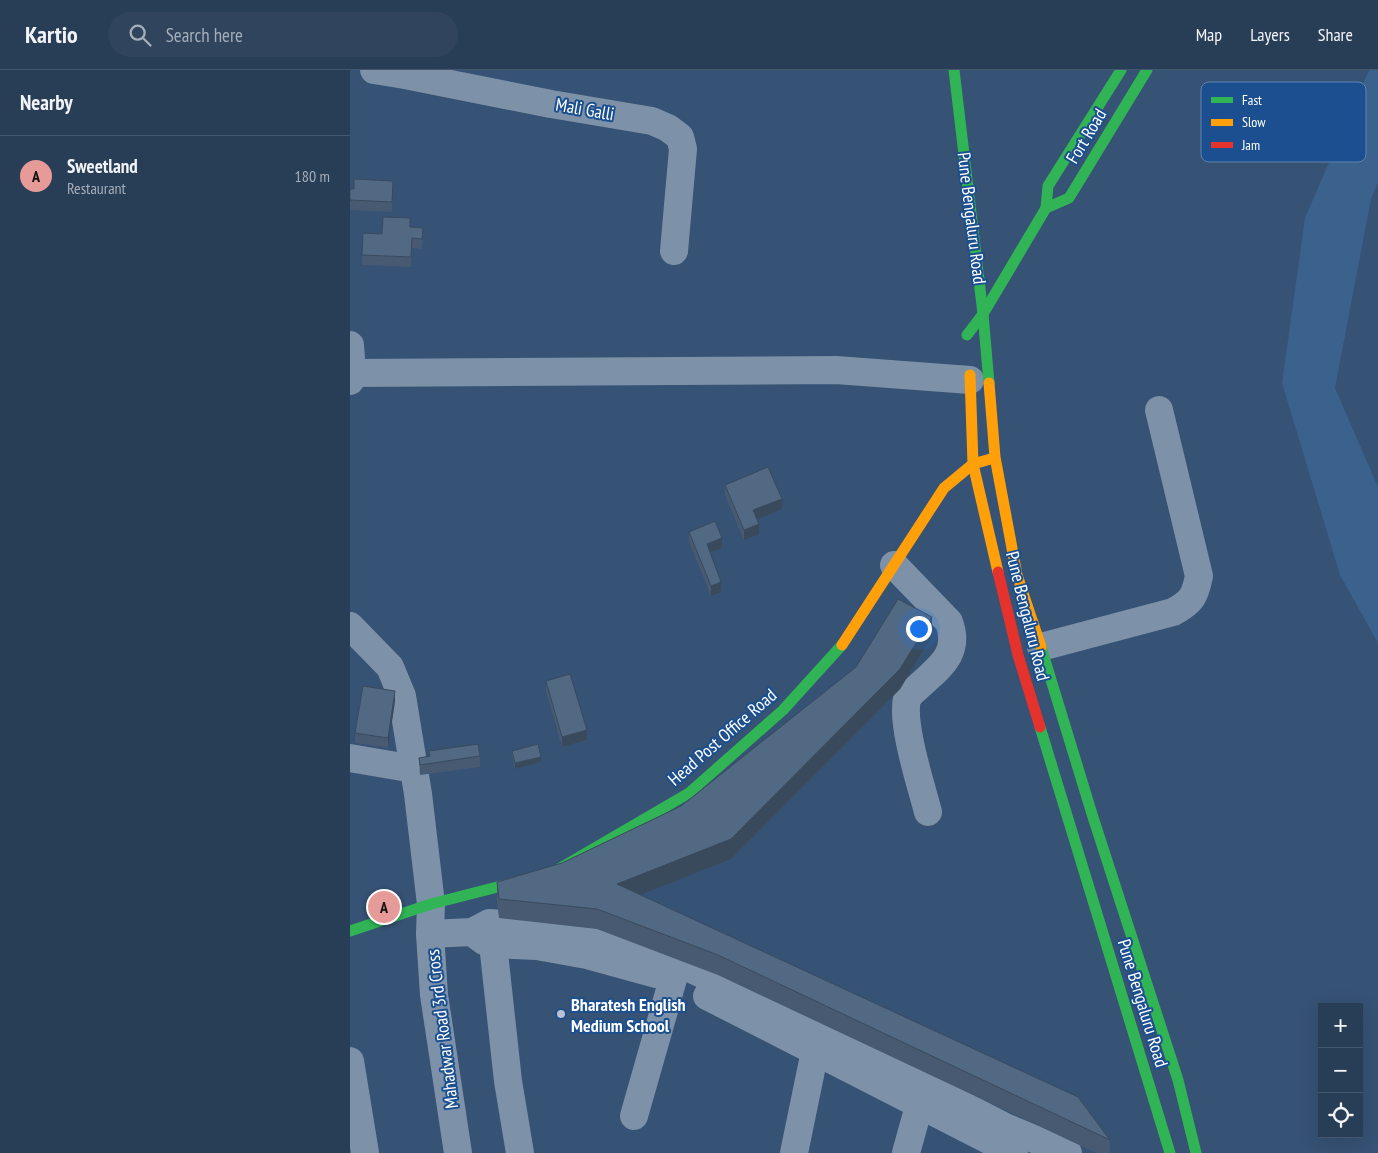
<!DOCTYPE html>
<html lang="en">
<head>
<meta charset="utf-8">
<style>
  body { margin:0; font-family:"PT Sans Narrow",sans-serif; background:#30455d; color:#f1f3f6 }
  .controls { position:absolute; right:15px; bottom:15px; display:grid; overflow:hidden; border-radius:0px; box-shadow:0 5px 20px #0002 }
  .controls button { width:45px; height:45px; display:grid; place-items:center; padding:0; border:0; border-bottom:1px solid #44576d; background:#283e57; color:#f1f3f6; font:25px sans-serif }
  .you { position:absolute; left:568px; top:558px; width:18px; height:18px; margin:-12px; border:4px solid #fff; border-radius:50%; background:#1a73e8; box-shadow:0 0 0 8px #1a73e833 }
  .badge { display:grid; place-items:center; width:32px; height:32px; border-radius:50%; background:#e69b98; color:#111; font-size:16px; font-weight:700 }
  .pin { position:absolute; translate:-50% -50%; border:2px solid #fff; box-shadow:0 1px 5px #0006 }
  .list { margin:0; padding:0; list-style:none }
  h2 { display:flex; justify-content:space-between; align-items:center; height:65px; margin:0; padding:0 20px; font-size:21px }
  h2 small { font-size:16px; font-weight:400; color:#a5aeba }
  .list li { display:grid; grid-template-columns:32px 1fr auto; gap:15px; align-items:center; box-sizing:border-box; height:80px; padding:0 20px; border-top:1px solid #44576d }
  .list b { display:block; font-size:19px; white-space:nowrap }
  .list p { margin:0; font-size:16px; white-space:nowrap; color:#a5aeba }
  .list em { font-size:16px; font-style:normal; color:#a5aeba }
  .icon { flex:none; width:28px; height:28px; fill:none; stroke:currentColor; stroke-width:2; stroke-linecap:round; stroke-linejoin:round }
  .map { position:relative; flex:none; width:1028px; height:1083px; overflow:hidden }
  header { display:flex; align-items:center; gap:30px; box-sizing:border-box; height:70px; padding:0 25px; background:#283e57; border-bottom:1px solid #44576d }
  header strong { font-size:24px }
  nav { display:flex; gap:28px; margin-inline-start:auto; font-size:18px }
  .search { width:350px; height:45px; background:#30455d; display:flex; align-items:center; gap:12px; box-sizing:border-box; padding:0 18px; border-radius:28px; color:#a5aeba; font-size:19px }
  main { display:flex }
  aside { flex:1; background:#283e57 }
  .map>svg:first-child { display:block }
  .water { fill:#3b618d }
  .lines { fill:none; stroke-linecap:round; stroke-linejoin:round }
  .street { stroke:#7d92a8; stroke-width:28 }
  .fast { stroke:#30b455; stroke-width:11 }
  .slow { stroke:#ff9f0a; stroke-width:11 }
  .jam { stroke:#e5322d; stroke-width:11 }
  .wall { fill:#475a72 }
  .shaded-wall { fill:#394a5c }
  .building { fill:#526984; stroke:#394a5c }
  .poi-dot { fill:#b9c2ce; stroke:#1b4f8f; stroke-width:2 }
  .labels { text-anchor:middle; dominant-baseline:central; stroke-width:4; stroke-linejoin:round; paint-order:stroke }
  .street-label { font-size:18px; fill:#fff; stroke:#1b4f8f }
  .poi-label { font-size:18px; font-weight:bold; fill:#fff; stroke:#1b4f8f; text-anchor:start }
  .key { fill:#1b4f8f; stroke:#5f84b1; stroke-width:1 }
  .key-label { font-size:14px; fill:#fff }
</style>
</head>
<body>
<header>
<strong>Kartio</strong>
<div class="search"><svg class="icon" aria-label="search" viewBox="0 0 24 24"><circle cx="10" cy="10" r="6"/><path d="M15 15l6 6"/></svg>Search here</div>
<nav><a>Map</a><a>Layers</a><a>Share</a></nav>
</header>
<main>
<aside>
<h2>Nearby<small></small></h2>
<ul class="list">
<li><span class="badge">A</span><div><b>Sweetland</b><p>Restaurant</p></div><em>180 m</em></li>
</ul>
</aside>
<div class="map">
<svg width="1028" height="1083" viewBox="0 0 1028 1083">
  <rect width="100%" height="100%" fill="#365274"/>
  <!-- water -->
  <path class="water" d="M1019,0H1028V112L1021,129L985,318L1028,417V573L990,505L932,313L955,148Z"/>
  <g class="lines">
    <!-- street -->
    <g class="street">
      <path d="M24,0L55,5L201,34L302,51L318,58L330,67L333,79L324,181"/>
      <path d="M0,275L2,303L0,311"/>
      <path d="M2,303L486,300L620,310"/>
      <path d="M544,495L599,552C611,585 588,598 567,618C563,621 559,625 557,629C551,654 571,715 578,742"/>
      <path d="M0,556L40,597L52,626L68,724L81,834L80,864L84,925L108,1083"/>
      <path d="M691,577L823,542C842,532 845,526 849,506L809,340"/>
      <path d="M0,688L64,699"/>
      <path d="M122,862L134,871L143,874L187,876L237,885L306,904"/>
      <path d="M80,864L122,862L139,853L191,856L272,875L328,893L407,929L655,1057L718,1083"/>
      <path d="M143,874L158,1011L170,1083"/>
      <path d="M357,926L664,1083"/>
      <path d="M0,991L15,1083"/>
      <path d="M284,1046L323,909"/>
      <path d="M444,1083L465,981"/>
      <path d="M556,1083L569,1036"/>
    </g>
    <!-- fast -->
    <g class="fast">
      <path d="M604,0L633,244L639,313"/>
      <path d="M696,138L719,128L797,0"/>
      <path d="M617,265L633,244L696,138L698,116L771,0"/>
      <path d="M691,577L742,744L828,1010L846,1083"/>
      <path d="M690,657L820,1083"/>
      <path d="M0,861L81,834L202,803L339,723L433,640L492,575"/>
    </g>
    <!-- slow -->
    <g class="slow">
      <path d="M620,305L623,394L648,502"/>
      <path d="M639,313L645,387L667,505L691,577"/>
      <path d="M492,575L594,418L623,394L644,388"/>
    </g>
    <!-- jam -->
    <path class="jam" d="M648,502L668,585L690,657"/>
  </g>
  <!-- wall -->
  <g class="wall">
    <path d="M43,111L42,142L0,140V119H4Z"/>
    <path d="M60,157L73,168L72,179L62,178L61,197L12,195V185L32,164Z"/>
    <path d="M375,415L432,439L407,449L409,464L394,470L375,425Z"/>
    <path d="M339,462L372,478L360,483L371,522L361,526L339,472Z"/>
    <path d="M582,566L550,619L381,789L289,825L760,1070V1083H746L368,905L247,859L149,848L147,832V812L212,793L331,736Z"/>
    <path d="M196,611L237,670L212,677L196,621Z"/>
    <path d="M45,631L38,678L5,673V663Z"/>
    <path d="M79,681L130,686V697L70,705L69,688L79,686Z"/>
    <path d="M162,681L191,692L165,699L162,686Z"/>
  </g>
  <!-- shaded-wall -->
  <g class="shaded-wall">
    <path d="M432,429V439L403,451V440Z"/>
    <path d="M409,454V464L394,470V460Z"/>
    <path d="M372,468V478L357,484V474Z"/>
    <path d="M371,512V522L361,526V516Z"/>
    <path d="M582,547V566L550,619L381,789L267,834V814Z"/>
    <path d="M45,621V631L38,678V668Z"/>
    <path d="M237,660V670L212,677V667Z"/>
    <path d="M191,687V692L165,699V693Z"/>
  </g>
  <!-- building -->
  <g class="building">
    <path d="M4,109L43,111L42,132L0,130V119H4Z"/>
    <path d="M33,147L60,148V157L73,158L72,169L62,168L61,187L12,185L13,163L32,164Z"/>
    <path d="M418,397L432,429L403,440L409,454L394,460L375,415Z"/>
    <path d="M365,451L372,468L357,474L371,512L361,516L339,462Z"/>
    <path d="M548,529L582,547L550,599L381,769L267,814L728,1027L760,1070L368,885L247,839L149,829L147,812L212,793L331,736L506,597Z"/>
    <path d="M220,604L237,660L212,667L196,611Z"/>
    <path d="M13,616L45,621L38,668L5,663Z"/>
    <path d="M128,674L130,686L70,695L69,688L80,686L79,681Z"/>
    <path d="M188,674L191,687L165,693L162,681Z"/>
  </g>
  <!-- markers -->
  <circle class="poi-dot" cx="211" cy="944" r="5"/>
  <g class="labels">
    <!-- street labels -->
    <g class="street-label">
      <text transform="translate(235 39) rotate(10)">Mali Galli</text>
      <text transform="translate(736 66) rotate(-59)">Fort Road</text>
      <text transform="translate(622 148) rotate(83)">Pune Bengaluru Road</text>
      <text transform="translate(678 546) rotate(76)">Pune Bengaluru Road</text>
      <text transform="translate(372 667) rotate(-41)">Head Post Office Road</text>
      <text transform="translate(793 933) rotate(73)">Pune Bengaluru Road</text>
      <text transform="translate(92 959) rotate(-97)">Mahadwar Road 3rd Cross</text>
    </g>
    <!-- poi labels -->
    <g class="poi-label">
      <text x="221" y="934">Bharatesh English<tspan x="221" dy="21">Medium School</tspan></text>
    </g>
  </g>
  <!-- legend -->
  <rect x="851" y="12" width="165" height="80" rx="8" class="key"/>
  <rect x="861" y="27" width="22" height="6" fill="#30b455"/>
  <rect x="861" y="49" width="22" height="7" fill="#ff9f0a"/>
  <rect x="861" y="72" width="22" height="6" fill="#e5322d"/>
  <g class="key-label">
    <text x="892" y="35">Fast</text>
    <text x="892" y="57">Slow</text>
    <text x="892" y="80">Jam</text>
  </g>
</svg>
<div class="controls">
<button>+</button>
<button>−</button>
<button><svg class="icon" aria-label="locate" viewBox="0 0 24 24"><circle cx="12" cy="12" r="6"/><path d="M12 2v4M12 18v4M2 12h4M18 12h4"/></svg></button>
</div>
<div class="you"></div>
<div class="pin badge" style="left:34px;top:837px">A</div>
</div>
</main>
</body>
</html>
